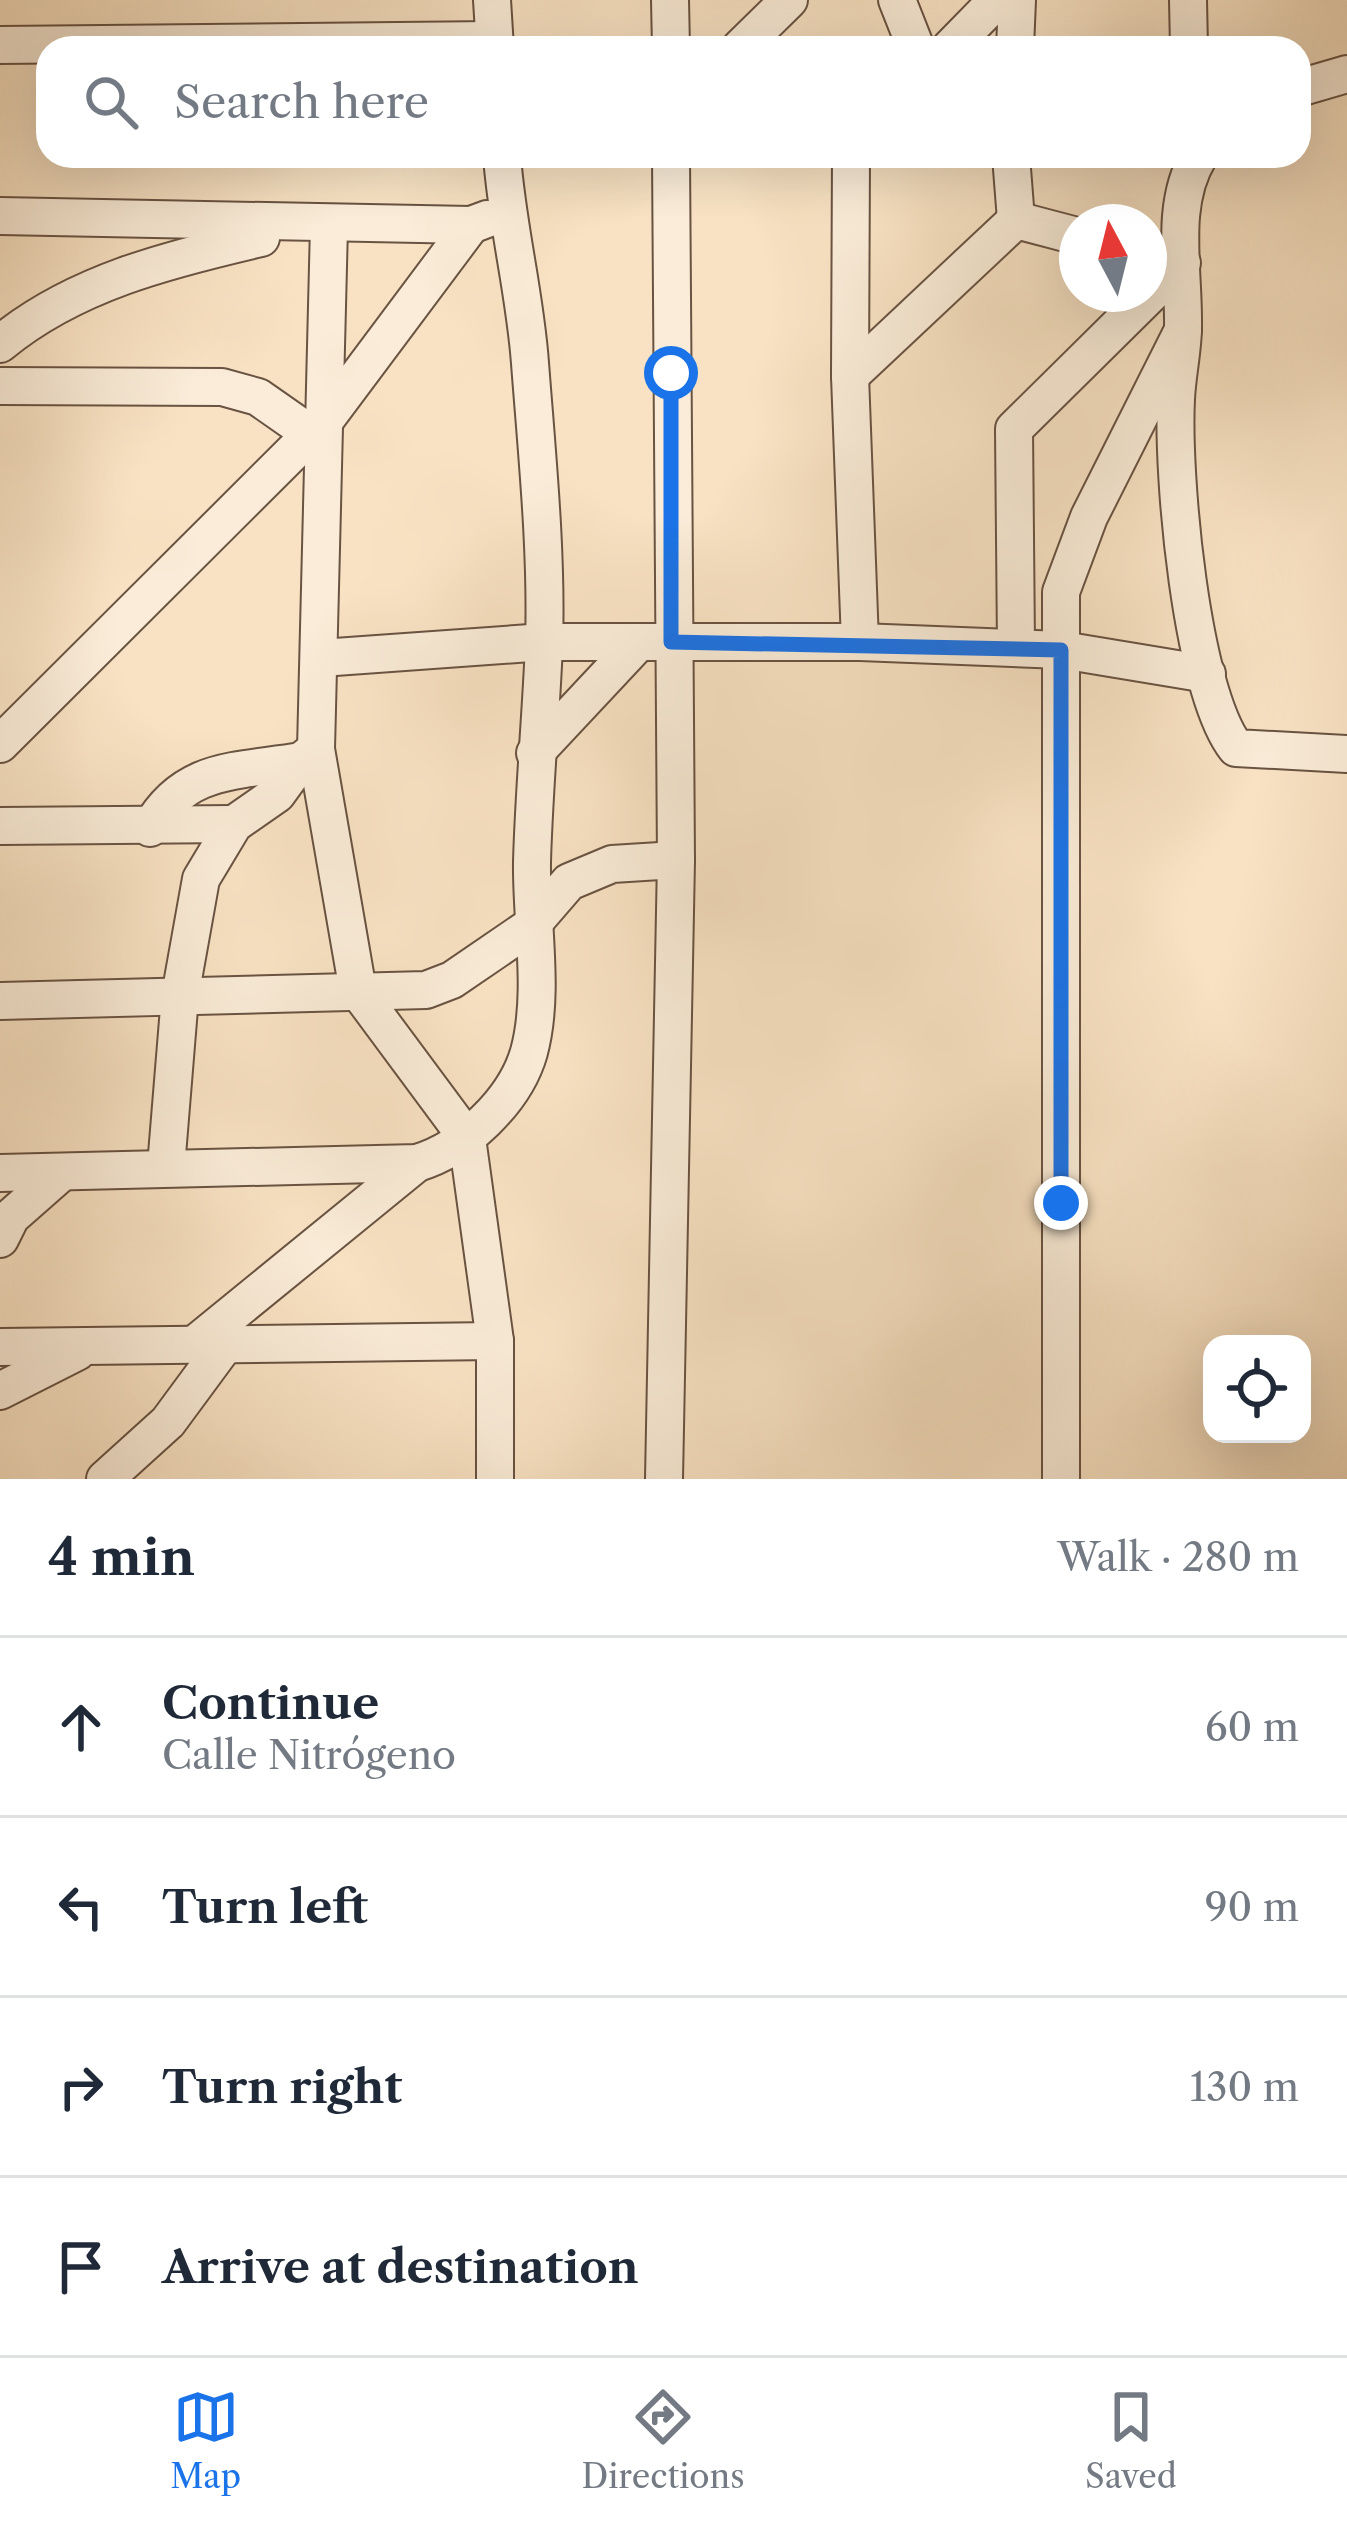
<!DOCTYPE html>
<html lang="en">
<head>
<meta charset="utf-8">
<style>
  body { margin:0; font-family:"Libre Caslon Text",serif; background:#f6f6f7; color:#1f2937 }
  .controls { position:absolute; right:36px; bottom:36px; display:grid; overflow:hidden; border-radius:24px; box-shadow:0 12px 48px #0002 }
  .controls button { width:108px; height:108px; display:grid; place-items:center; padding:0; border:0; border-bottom:3px solid #e0e1e3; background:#fff; color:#1f2937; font:60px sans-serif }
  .compass { position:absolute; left:1059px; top:204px; width:108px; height:108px; border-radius:50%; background:#fff; box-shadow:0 12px 48px #0002; rotate:353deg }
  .stop { position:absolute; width:36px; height:36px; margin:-27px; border:9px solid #1a73e8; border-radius:50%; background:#fff }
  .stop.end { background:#1a73e8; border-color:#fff; box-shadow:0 3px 12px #0008 }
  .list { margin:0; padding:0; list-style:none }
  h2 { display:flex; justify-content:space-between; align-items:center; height:156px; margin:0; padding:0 48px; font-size:51px }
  h2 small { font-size:39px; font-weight:400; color:#747a83 }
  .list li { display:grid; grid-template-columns:78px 1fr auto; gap:36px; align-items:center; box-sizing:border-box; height:180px; padding:0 48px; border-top:3px solid #e0e1e3 }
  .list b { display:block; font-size:45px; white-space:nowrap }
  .list p { margin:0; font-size:39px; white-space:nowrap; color:#747a83 }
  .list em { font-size:39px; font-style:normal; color:#747a83 }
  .icon { flex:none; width:66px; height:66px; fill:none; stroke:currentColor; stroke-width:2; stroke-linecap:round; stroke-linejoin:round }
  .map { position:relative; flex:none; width:1347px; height:1479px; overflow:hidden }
  .search { position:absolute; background:#fff; box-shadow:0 12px 48px #0002; left:36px; right:36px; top:36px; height:132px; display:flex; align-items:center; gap:30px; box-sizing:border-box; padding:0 42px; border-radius:36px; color:#747a83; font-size:45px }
  .sheet { height:876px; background:#fff }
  nav { display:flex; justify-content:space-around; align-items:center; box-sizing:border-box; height:168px; border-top:3px solid #e0e1e3; background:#fff; font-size:33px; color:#747a83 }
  nav a { display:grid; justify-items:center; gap:6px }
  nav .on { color:#1a73e8 }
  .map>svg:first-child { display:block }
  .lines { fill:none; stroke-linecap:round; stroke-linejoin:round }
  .minor-casing { stroke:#695342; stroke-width:40 }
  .minor { stroke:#faecd8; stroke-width:36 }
  .route { stroke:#1a73e8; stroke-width:15 }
</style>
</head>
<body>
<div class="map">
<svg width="1347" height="1479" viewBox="0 0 1347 1479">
  <rect width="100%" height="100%" fill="#f8e2c3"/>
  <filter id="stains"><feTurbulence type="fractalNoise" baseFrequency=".00167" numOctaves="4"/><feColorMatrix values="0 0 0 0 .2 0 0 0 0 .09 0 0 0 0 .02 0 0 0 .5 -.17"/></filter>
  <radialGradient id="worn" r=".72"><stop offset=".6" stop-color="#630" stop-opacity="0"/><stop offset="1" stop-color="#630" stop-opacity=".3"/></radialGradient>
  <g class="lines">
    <!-- minor casing -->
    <g class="minor-casing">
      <g id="minor">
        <path d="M492,0L495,48"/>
        <path d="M670,0L671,48"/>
        <path d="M897,0L916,48"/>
        <path d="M1188,0L1189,48"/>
        <path d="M0,45L494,40"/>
        <path d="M740,48L789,0"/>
        <path d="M950,48L997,0"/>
        <path d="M1015,48L1017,0"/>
        <path d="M1299,88L1347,74"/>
        <path d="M851,156L850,376L860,642"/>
        <path d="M1011,156L1016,220"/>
        <path d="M1199,156C1169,205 1184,269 1183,326C1183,350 1177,375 1176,399C1172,476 1191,690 1236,748L1347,754"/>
        <path d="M0,216L471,225L487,219"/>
        <path d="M1016,220L1077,236"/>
        <path d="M329,226L316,749L358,991L467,1138L495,1341V1479"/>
        <path d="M0,344C73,283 170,259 261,238"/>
        <path d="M850,376L1016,220"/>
        <path d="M0,386L222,387L258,397L311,434"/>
        <path d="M1016,646L1014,429L1182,263"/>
        <path d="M321,658L544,642H860L1062,650L1207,674"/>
        <path d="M0,744L326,419L471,225"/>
        <path d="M535,753L638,643"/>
        <path d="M0,826L234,824"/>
        <path d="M150,828C185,766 237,772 301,761L311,753"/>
        <path d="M0,1001L426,990L452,980L531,926L569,882L612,864L676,860"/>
        <path d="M166,1167L180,996L201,879L234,824L277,794L301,761"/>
        <path d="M0,1173L417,1163C464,1149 515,1101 529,1052C545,993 531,922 532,862C534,789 541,717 544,644C547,552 537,455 530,363C525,293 507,226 502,156"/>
        <path d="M0,1239L11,1217L61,1173"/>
        <path d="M195,1344L417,1163"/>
        <path d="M0,1347L495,1341"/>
        <path d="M0,1391L77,1352"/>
        <path d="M105,1479L168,1422L227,1342"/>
        <path d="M664,1479L676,860L671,156"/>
        <path d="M1061,1479V592L1089,517L1183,330"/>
      </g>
    </g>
    <!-- minor -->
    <use href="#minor" class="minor"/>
  </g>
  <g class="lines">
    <!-- route -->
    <path class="route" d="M671,373V642L1061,650V1203"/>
  </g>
  <rect width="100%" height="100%" filter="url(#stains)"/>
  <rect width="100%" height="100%" fill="url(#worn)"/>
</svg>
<div class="controls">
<button><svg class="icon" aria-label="locate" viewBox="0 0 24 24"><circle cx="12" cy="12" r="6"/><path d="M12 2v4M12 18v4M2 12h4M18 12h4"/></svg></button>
</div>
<svg class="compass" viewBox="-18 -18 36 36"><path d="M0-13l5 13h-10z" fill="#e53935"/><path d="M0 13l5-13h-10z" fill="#747a83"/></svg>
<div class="stop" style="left:671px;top:373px"></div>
<div class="stop end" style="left:1061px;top:1203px"></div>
<div class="search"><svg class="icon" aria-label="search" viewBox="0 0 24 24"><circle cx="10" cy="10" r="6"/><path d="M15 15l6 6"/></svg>Search here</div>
</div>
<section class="sheet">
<h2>4 min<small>Walk · 280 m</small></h2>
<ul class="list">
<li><svg class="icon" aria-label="ahead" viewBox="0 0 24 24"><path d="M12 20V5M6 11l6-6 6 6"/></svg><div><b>Continue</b><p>Calle Nitrógeno</p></div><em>60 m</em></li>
<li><svg class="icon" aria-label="left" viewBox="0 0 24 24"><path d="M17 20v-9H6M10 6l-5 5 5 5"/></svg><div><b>Turn left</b></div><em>90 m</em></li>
<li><svg class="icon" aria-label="right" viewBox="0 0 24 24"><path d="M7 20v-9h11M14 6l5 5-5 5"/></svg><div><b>Turn right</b></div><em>130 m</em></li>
<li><svg class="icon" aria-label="arrive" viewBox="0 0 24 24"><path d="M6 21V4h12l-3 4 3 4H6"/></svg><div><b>Arrive at destination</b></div></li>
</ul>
</section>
<nav>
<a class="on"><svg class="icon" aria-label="map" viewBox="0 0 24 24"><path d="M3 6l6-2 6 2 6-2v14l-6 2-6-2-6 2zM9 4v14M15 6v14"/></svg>Map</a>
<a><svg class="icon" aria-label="directions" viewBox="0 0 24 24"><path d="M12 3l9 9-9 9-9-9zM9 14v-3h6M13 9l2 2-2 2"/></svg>Directions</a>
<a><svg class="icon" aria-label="saved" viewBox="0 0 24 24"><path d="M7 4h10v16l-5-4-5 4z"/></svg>Saved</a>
</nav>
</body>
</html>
